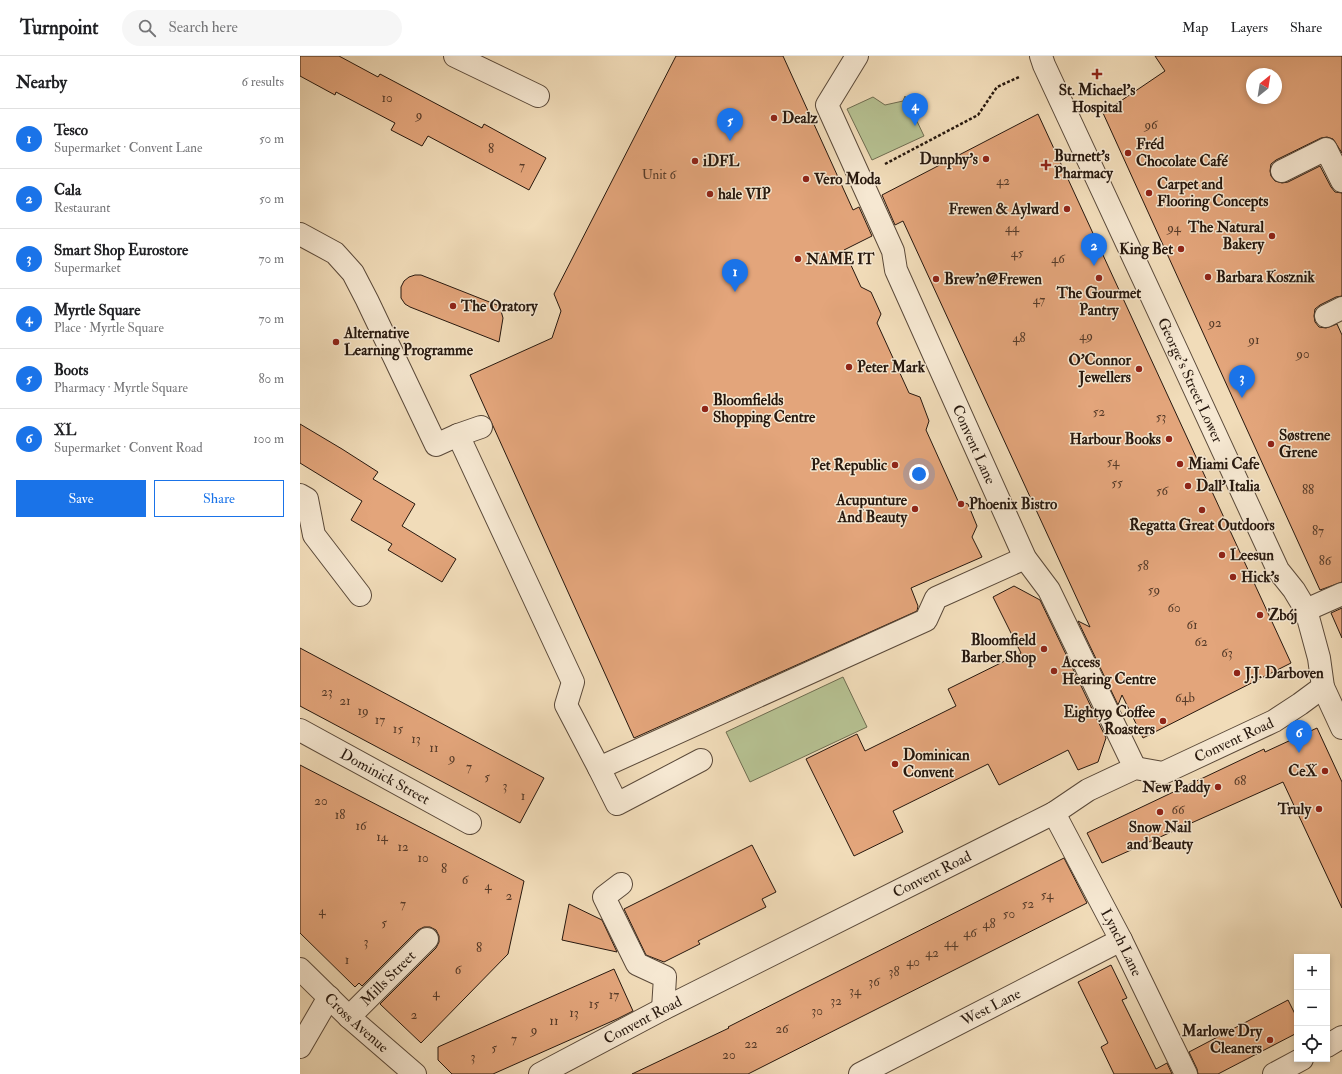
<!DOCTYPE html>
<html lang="en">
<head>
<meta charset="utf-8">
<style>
  body { margin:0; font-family:"IM FELL Double Pica",serif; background:#f6f6f6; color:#202124 }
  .controls { position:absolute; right:12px; bottom:12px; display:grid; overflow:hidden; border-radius:0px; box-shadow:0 2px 6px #0003 }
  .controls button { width:36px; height:36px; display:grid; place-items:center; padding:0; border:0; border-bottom:1px solid #e0e0e0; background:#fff; color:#202124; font:20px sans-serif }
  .compass { position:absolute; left:946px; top:12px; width:36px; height:36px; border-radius:50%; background:#fff; box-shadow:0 2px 6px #0003; rotate:30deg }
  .you { position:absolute; left:619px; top:418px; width:14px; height:14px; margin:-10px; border:3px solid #fff; border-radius:50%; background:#1a73e8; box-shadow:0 0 0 6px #1a73e833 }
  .badge { display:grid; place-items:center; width:26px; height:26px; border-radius:50%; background:#1a73e8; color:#fff; font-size:13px; font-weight:700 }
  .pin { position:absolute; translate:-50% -33px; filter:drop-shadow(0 1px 2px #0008) }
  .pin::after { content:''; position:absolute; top:21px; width:14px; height:12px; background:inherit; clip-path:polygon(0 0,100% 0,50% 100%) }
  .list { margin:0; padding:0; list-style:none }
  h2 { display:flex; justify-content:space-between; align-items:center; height:52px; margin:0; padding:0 16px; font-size:17px }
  h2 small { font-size:13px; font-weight:400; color:#757577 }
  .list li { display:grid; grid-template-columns:26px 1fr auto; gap:12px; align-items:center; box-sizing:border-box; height:60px; padding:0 16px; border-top:1px solid #e0e0e0 }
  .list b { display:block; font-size:15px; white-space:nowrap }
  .list p { margin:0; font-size:13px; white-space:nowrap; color:#757577 }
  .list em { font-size:13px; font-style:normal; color:#757577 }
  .actions { display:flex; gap:8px; padding:12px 16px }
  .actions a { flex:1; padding:9px 0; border:1px solid #1a73e8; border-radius:0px; text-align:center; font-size:14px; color:#1a73e8 }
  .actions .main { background:#1a73e8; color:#fff }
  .icon { flex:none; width:22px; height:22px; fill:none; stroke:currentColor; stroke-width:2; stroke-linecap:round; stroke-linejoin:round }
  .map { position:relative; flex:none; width:1042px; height:1018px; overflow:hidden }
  header { display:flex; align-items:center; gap:24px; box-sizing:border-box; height:56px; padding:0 20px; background:#fff; border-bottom:1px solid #e0e0e0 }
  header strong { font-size:19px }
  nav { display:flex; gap:22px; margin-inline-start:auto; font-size:14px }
  .search { width:280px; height:36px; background:#f6f6f6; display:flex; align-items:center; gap:10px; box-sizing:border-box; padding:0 14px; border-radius:22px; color:#757577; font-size:15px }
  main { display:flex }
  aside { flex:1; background:#fff }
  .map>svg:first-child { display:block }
  .green { fill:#b6c192; stroke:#6e6c50 }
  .building { fill:#e3a57b; stroke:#27180e; fill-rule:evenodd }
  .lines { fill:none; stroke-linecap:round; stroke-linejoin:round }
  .minor-casing { stroke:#5a4939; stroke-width:24 }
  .path { stroke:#27180e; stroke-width:2.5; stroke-dasharray:3 2; stroke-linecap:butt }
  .minor { stroke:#f6e8d2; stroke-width:22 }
  .poi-dot { fill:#8f2418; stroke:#f6e8d2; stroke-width:1.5 }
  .labels { text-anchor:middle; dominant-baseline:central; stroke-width:3; stroke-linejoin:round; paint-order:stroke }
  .number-label { font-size:13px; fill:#563b29 }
  .poi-label { font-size:15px; font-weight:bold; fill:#27180e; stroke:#f6e8d2; text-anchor:start }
  .street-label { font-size:15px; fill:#27180e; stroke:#f6e8d2 }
</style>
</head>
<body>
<header>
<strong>Turnpoint</strong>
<div class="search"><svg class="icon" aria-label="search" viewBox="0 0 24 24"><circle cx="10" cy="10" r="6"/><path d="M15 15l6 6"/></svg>Search here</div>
<nav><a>Map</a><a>Layers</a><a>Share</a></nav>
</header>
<main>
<aside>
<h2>Nearby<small>6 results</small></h2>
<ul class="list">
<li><span class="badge">1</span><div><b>Tesco</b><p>Supermarket · Convent Lane</p></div><em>50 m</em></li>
<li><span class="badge">2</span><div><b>Cala</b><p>Restaurant</p></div><em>50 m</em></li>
<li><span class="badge">3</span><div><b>Smart Shop Eurostore</b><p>Supermarket</p></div><em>70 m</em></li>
<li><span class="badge">4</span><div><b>Myrtle Square</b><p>Place · Myrtle Square</p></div><em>70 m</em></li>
<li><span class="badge">5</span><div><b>Boots</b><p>Pharmacy · Myrtle Square</p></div><em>80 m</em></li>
<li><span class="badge">6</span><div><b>XL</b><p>Supermarket · Convent Road</p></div><em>100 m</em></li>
</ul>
<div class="actions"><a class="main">Save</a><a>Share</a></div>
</aside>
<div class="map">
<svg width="1042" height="1018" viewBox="0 0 1042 1018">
  <rect width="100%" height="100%" fill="#f1dcb9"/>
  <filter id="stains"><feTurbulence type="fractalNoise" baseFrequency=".005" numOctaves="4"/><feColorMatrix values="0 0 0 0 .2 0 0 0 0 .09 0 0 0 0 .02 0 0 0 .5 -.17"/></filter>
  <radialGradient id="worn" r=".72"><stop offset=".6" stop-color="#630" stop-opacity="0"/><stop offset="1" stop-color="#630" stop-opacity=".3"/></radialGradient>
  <!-- green -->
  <g class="green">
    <path d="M605,40L624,80L572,104L547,53L573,41L585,49L603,45Z"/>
    <path d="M543,621L567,671L450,726L426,676Z"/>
  </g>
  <!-- building -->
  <g class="building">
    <path d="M0,0H39L78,21L80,18L182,72L184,68L246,102L229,134L128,80L122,90L91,74L95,67L36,36L35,39L0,20Z"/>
    <path d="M376,0H483L553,154L559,151L572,180L544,194L561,231L571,236L581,258L577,267L609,337L620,341L629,365L626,374L658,445L668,448L677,470L672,481L682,501L611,532L618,550L617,555L334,682L170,319L252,282L261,255L254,238Z"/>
    <path d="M855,0H1042V97L1033,83L1027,81L1021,82L976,104L971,108L970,115L971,120L975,125L982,127L988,126L1020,110L1031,131L1035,136L1042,137V240L1036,241L1020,249L1015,253L1014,260L1015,266L1019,271L1026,272L1037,268L1042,279V526L1020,534L803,57L865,15ZM952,18H976V42H952Z"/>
    <path d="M738,58L991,607L843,682L822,639L818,649L778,565L790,571L603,165L595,169L582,139Z"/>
    <path d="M115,219H121L197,249L201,255L203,262L199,286L110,251L105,248L101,242V231L104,225L109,221Z"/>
    <path d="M0,368L42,393L78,416L73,423L115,448L102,470L156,503L142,526L88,494L92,488L51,464L62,445L0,407Z"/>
    <path d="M714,530L740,544L806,682L798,706L778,714L768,694L699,729L688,708L593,755L603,776L554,800L506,703L557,678L565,695L656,650L648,633L721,597L693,541Z"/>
    <path d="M1042,552V582L1031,557Z"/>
    <path d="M0,592L244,722L220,767L0,650Z"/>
    <path d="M1017,672L1042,726V852L983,726L802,807L787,777L964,693L965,696Z"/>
    <path d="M0,709L224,825L208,898L121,987L80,948L136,892L139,886V880L136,874L130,871H124L118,874L62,930L59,927L55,931L0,877Z"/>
    <path d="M452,789L476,836L462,843L466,851L398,885L400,888L364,906L346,899L324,853Z"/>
    <path d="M764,802L787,847L448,1018H332L429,972L428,971L499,935Z"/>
    <path d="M269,848L302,864L317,896L262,884Z"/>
    <path d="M811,909L827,942L822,944L856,1013L867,1007L872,1018H814L801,991L808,987L778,926Z"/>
    <path d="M314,913L333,955L317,963L193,1018H152L138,1004V991Z"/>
    <path d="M988,944L997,962V977L918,1018H898L897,1013L889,996Z"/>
  </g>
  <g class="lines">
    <!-- minor casing -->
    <g class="minor-casing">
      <g id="minor">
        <path d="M155,0L238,40"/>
        <path id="s1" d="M557,0L527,49L593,195L596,214L725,502L749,534L835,712"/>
        <path id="s2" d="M741,0L744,9L877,295L978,514L994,534L1006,554L1019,602L1023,631L1042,672"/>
        <path d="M982,115L1026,93L1042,125"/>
        <path d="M0,178L35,197L53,217L67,244L136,389L158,379L181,371"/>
        <path d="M1026,260L1042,252"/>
        <path d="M158,379L273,626L266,649L299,712L626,564L636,542L725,502"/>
        <path d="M0,439L7,443L14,479L60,539"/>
        <path d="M1006,554L1042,538"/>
        <path id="s3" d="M0,674L170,767"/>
        <path d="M299,712L317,748L401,704"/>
        <path id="s4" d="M754,757L821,884L886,1018"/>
        <path d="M321,828L304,841L337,908L365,921L363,953"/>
        <path id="s5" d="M0,913L49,961L115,1018"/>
        <path id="s6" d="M49,961L127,883"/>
        <path d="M1027,990L1042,981"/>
        <path d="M0,991L29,941"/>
        <path id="s7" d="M240,1018L363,953L754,757L788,734L835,712L863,717L974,665L1000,648L1023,631"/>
        <path id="s8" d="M560,1018L821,884"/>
        <path d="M974,1018L1002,1003"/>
      </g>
    </g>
    <!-- path -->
    <path class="path" d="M585,108L678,59L697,31L719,21"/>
    <!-- minor -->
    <use href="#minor" class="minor"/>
  </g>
  <!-- markers -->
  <g class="poi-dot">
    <path d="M795 12h4v4h4v4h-4v4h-4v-4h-4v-4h4z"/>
    <circle cx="474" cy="62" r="4"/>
    <circle cx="828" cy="97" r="4"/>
    <circle cx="686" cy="103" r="4"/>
    <circle cx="395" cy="105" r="4"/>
    <path d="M744 103h4v4h4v4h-4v4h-4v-4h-4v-4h4z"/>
    <circle cx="506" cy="123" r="4"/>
    <circle cx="849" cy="137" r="4"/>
    <circle cx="410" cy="138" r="4"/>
    <circle cx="767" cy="153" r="4"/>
    <circle cx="972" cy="180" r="4"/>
    <circle cx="881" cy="193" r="4"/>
    <circle cx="498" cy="203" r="4"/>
    <circle cx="908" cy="221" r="4"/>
    <circle cx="799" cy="222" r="4"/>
    <circle cx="636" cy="223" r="4"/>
    <circle cx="153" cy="250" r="4"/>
    <circle cx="36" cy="286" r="4"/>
    <circle cx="549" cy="311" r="4"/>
    <circle cx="839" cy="313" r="4"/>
    <circle cx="405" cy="353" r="4"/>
    <circle cx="869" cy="383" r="4"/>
    <circle cx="971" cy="388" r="4"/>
    <circle cx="880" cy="408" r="4"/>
    <circle cx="595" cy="409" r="4"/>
    <circle cx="888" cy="430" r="4"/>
    <circle cx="661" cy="448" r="4"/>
    <circle cx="615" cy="453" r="4"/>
    <circle cx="902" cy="454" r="4"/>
    <circle cx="922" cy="499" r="4"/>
    <circle cx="933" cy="521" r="4"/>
    <circle cx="960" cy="559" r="4"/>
    <circle cx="744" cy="593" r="4"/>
    <circle cx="754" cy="615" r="4"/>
    <circle cx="937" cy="617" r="4"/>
    <circle cx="863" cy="665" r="4"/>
    <circle cx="595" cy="708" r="4"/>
    <circle cx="1025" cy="715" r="4"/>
    <circle cx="918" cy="731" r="4"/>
    <circle cx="1019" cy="753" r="4"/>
    <circle cx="860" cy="756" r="4"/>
    <circle cx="970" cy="984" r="4"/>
  </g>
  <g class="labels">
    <!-- number labels -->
    <g class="number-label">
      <text x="87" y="42">10</text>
      <text x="119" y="59">9</text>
      <text x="851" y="69">96</text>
      <text x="191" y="93">8</text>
      <text x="222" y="110">7</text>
      <text x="359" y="119">Unit 6</text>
      <text x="703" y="125">42</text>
      <text x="712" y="172">44</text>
      <text x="874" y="172">94</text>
      <text x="717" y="197">45</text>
      <text x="758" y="203">46</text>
      <text x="739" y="244">47</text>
      <text x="915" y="267">92</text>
      <text x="786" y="280">49</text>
      <text x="719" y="282">48</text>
      <text x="954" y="284">91</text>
      <text x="1003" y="298">90</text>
      <text x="799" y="356">52</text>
      <text x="861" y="361">53</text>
      <text x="813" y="406">54</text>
      <text x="817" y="427">55</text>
      <text x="1008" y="434">88</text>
      <text x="862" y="435">56</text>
      <text x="1018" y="475">87</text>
      <text x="1025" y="505">86</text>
      <text x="843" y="510">58</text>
      <text x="854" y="534">59</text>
      <text x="874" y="552">60</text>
      <text x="892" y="569">61</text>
      <text x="901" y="586">62</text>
      <text x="927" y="597">63</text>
      <text x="27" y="636">23</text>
      <text x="885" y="642">64b</text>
      <text x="45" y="645">21</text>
      <text x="63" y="655">19</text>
      <text x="80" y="664">17</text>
      <text x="98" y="673">15</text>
      <text x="116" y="683">13</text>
      <text x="134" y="692">11</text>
      <text x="152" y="702">9</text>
      <text x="169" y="711">7</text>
      <text x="187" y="721">5</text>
      <text x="940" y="725">68</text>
      <text x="205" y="730">3</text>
      <text x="223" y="740">1</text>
      <text x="21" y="745">20</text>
      <text x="878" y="754">66</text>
      <text x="40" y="759">18</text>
      <text x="61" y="770">16</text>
      <text x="82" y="781">14</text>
      <text x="103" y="791">12</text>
      <text x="123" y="802">10</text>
      <text x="144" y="813">8</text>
      <text x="165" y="824">6</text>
      <text x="188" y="830">4</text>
      <text x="747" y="839">54</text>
      <text x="209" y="840">2</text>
      <text x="103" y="848">7</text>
      <text x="728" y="848">52</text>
      <text x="22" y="855">4</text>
      <text x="709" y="858">50</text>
      <text x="84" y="867">5</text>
      <text x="689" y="868">48</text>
      <text x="670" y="877">46</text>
      <text x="66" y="886">3</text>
      <text x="651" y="887">44</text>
      <text x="179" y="892">8</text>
      <text x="632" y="897">42</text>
      <text x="47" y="904">1</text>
      <text x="613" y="906">40</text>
      <text x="158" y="914">6</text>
      <text x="594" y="916">38</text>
      <text x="574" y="926">36</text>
      <text x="555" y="935">34</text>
      <text x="136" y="937">4</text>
      <text x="314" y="939">17</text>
      <text x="536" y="945">32</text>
      <text x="294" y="948">15</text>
      <text x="517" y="955">30</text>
      <text x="274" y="957">13</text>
      <text x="114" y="959">2</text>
      <text x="254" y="965">11</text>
      <text x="482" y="973">26</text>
      <text x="234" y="974">9</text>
      <text x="214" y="983">7</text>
      <text x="451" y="988">22</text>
      <text x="194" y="992">5</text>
      <text x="429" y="999">20</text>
      <text x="173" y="1001">3</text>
    </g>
    <!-- poi labels -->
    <g class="poi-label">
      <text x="797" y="34" text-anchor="middle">St. Michael's<tspan x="797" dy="17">Hospital</tspan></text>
      <text x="482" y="62">Dealz</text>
      <text x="836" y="88">Fréd<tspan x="836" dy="17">Chocolate Café</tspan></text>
      <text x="754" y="100">Burnett's<tspan x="754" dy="17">Pharmacy</tspan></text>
      <text x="678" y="103" text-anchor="end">Dunphy’s</text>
      <text x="403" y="105">iDFL</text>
      <text x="514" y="123">Vero Moda</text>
      <text x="857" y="128">Carpet and<tspan x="857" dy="17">Flooring Concepts</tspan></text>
      <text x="418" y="138">hale VIP</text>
      <text x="759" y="153" text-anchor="end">Frewen &amp; Aylward</text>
      <text x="964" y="171" text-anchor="end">The Natural<tspan x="964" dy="17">Bakery</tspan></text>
      <text x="873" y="193" text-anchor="end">King Bet</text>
      <text x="506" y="203">NAME IT</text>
      <text x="916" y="221">Barbara Kosznik</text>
      <text x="644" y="223">Brew’n@Frewen</text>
      <text x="799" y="237" text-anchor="middle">The Gourmet<tspan x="799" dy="17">Pantry</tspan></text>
      <text x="161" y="250">The Oratory</text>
      <text x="44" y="277">Alternative<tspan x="44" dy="17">Learning Programme</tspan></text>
      <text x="831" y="304" text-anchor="end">O'Connor<tspan x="831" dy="17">Jewellers</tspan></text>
      <text x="557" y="311">Peter Mark</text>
      <text x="413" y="344">Bloomfields<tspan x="413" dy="17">Shopping Centre</tspan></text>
      <text x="979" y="379">Søstrene<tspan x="979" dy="17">Grene</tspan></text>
      <text x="861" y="383" text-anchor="end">Harbour Books</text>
      <text x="888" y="408">Miami Cafe</text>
      <text x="587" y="409" text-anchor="end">Pet Republic</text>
      <text x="896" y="430">Dall' Italia</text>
      <text x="607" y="444" text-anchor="end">Acupunture<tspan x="607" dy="17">And Beauty</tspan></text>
      <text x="669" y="448">Phoenix Bistro</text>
      <text x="902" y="469" text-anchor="middle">Regatta Great Outdoors</text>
      <text x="930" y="499">Leesun</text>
      <text x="941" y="521">Hick's</text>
      <text x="968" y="559">Zbój</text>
      <text x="736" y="584" text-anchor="end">Bloomfield<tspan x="736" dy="17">Barber Shop</tspan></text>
      <text x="762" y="606">Access<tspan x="762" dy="17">Hearing Centre</tspan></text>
      <text x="945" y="617">J.J. Darboven</text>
      <text x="855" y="656" text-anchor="end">Eighty9 Coffee<tspan x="855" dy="17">Roasters</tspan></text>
      <text x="603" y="699">Dominican<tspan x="603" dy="17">Convent</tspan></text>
      <text x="1017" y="715" text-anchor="end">CeX</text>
      <text x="910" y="731" text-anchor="end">New Paddy</text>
      <text x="1011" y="753" text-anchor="end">Truly</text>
      <text x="860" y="771" text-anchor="middle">Snow Nail<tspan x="860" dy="17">and Beauty</tspan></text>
      <text x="962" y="975" text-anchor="end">Marlowe Dry<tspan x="962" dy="17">Cleaners</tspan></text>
    </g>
    <!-- street labels -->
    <g class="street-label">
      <text stroke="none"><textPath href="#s2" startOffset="357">George's Street Lower</textPath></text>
      <text stroke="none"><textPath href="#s1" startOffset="428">Convent Lane</textPath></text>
      <text stroke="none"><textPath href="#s7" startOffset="776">Convent Road</textPath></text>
      <text stroke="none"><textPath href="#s3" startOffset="97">Dominick Street</textPath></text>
      <text stroke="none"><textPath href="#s7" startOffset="440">Convent Road</textPath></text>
      <text stroke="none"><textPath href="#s4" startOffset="146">Lynch Lane</textPath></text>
      <text stroke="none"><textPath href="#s6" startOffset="55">Mills Street</textPath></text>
      <text stroke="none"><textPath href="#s8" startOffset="147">West Lane</textPath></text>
      <text stroke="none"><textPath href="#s7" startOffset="116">Convent Road</textPath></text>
      <text stroke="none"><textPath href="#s5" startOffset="78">Cross Avenue</textPath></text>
    </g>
  </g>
  <rect width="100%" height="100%" filter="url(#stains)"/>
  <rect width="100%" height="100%" fill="url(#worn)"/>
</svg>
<div class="controls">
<button>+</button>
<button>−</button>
<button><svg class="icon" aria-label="locate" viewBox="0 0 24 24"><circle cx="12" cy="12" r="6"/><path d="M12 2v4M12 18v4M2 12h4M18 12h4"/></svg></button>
</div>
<svg class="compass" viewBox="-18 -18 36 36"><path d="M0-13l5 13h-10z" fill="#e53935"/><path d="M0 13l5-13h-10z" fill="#757577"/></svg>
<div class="you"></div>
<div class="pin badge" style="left:435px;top:236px">1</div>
<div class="pin badge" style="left:794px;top:210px">2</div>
<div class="pin badge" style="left:942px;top:342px">3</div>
<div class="pin badge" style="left:615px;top:70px">4</div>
<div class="pin badge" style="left:430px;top:85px">5</div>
<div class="pin badge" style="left:999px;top:697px">6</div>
</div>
</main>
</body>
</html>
